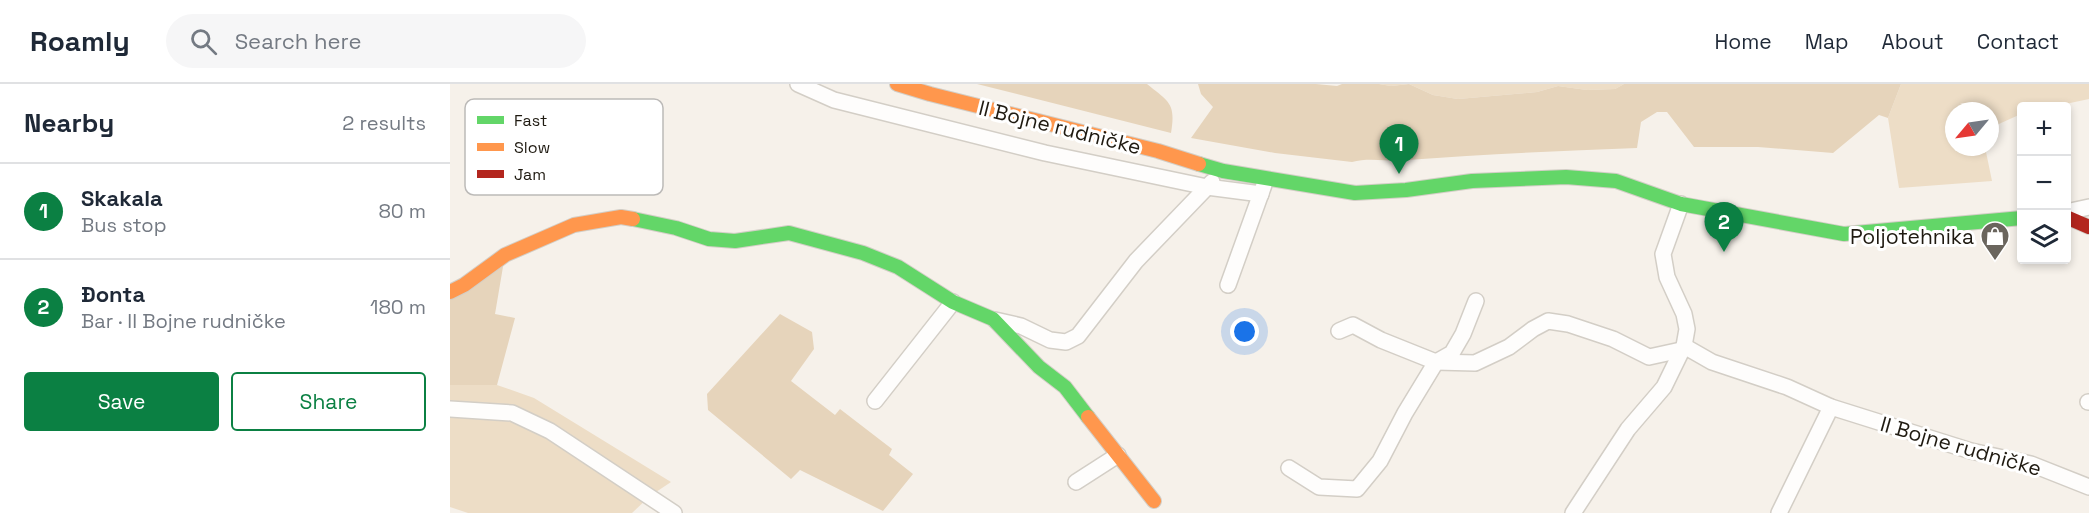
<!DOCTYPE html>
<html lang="en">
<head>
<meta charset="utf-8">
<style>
  body { margin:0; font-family:"Space Grotesk",sans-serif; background:#f6f6f7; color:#1f2937 }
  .controls { position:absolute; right:18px; top:18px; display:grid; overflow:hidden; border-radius:6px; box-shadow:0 3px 9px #0003 }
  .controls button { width:54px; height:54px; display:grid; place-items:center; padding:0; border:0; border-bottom:2px solid #e0e1e3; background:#fff; color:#1f2937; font:30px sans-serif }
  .compass { position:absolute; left:1495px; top:18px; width:54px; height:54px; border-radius:50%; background:#fff; box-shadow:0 3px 9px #0003; rotate:241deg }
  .you { position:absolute; left:795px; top:248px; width:21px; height:21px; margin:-15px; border:4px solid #fff; border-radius:50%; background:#1a73e8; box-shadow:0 0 0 9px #1a73e833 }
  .badge { display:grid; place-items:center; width:39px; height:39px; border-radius:50%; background:#0b8043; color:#fff; font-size:20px; font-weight:700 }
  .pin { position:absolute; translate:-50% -50px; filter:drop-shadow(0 2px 3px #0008) }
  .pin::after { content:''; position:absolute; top:32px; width:21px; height:18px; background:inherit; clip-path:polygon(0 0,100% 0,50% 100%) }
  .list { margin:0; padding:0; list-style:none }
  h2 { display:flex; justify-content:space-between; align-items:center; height:78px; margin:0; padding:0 24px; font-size:26px }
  h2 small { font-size:20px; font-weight:400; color:#747a83 }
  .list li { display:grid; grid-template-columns:39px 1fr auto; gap:18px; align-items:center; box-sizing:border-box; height:96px; padding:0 24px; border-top:2px solid #e0e1e3 }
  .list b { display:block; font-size:22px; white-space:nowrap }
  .list p { margin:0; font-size:20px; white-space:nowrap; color:#747a83 }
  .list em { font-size:20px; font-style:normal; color:#747a83 }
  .actions { display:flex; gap:12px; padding:18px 24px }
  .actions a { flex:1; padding:14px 0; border:2px solid #0b8043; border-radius:6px; text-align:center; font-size:21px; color:#0b8043 }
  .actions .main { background:#0b8043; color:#fff }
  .icon { flex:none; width:33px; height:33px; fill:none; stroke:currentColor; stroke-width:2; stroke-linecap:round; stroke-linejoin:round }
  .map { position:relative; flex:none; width:1639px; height:429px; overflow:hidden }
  header { display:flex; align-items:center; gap:36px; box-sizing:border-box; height:84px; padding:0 30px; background:#fff; border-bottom:2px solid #e0e1e3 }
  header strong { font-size:28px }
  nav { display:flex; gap:33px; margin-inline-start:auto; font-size:21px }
  .search { width:420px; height:54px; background:#f6f6f7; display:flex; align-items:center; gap:15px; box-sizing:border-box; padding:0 21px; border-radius:33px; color:#747a83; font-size:22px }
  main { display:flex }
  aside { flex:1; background:#fff }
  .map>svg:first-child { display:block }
  .green { fill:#edddc6 }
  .forest { fill:#e6d4bb }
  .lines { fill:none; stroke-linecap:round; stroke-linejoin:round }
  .street-casing { stroke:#d3cec6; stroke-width:18 }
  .fast-casing { stroke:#d3cec6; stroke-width:16 }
  .slow-casing { stroke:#d3cec6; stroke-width:16 }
  .jam-casing { stroke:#d3cec6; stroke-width:16 }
  .street { stroke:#fefdfc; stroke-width:15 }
  .fast { stroke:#63d668; stroke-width:14 }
  .slow { stroke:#ff974d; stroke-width:14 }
  .jam { stroke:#b3261e; stroke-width:14 }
  .labels { text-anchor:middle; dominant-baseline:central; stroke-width:6; stroke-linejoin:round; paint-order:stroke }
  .street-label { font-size:21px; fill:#1f1a11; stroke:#fff }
  .poi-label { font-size:21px; fill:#1f1a11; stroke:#fff; text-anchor:end }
  .key { fill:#fff; stroke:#bcbab8; stroke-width:1.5 }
  .key-label { font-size:16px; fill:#1f1a11 }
</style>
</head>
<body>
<header>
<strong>Roamly</strong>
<div class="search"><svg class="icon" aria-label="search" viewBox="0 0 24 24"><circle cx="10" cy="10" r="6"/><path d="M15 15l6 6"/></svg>Search here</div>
<nav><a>Home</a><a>Map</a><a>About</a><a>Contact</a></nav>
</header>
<main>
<aside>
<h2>Nearby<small>2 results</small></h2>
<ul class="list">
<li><span class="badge">1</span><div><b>Skakala</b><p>Bus stop</p></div><em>80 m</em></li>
<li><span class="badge">2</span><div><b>Đonta</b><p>Bar · II Bojne rudničke</p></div><em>180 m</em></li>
</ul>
<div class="actions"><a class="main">Save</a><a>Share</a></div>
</aside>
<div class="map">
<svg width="1639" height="429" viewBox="0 0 1639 429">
  <rect width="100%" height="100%" fill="#f6f1ea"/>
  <!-- green -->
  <g class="green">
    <path d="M929,0H1174L1165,5L1137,6L1108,2L1087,8L1008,15L983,11L959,0L941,2Z"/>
    <path d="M1451,0H1639V15L1606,22H1572L1571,30L1540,44V27H1504V63H1535L1542,97L1449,104L1438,34Z"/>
    <path d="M0,301H47L84,314L221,398L200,412L182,429H18L0,423Z"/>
  </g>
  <!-- forest -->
  <g class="forest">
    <path d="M527,0H697C719,18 726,19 721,49Z"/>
    <path d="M748,0H866L887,2L892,0H929L941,2L959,0L983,11L1008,15L1087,8L1108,2L1137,6L1165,5L1174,0H1451L1438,34L1429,31L1383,69L1308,63H1244L1217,28H1207L1191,38L1187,64C1110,67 1034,70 957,76C939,78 919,73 902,78L825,69L741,54L763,23L751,10Z"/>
    <path d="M55,171L45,230L65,234L47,301H0V208Z"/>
    <path d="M330,230L362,248L364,265L341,297L385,331L390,325L442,365L439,371L463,390L433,427L350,386L341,395L258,326L257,310Z"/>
  </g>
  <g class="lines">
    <!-- street casing -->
    <g class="street-casing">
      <g id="street">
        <path d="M348,0L384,16L595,69L757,103L811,110"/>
        <path d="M1616,128L1639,123"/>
        <path d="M778,201L814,101"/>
        <path d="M545,236L571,242L600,256L616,258L628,252L686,177L762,98"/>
        <path d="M889,247L903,241L931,256L986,278L1025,279L1059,263L1083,245L1098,237L1118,240L1163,255L1199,273L1231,266"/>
        <path d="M1234,262L1262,278L1337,303L1381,323L1521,367L1581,380L1639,403"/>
        <path d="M425,317L503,218"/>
        <path d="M1638,318H1639"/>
        <path d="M0,325L62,329L100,347L224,429"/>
        <path d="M839,384L869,403L907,405L930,377L955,329L986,278L1002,269L1013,250L1026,217"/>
        <path d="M626,398L668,371"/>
        <path d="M1123,429L1178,345L1214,303L1234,262L1237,245L1234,230L1217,193L1213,170L1231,120"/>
        <path d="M1329,429L1381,323"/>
      </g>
    </g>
    <!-- fast casing -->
    <g class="fast-casing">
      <g id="fast">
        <path d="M749,80L773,87L905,109L956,106L1022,97L1116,93L1166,97L1231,120L1394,150L1572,134"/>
        <path d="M183,135L226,144L259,155L285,157L339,149L413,169L448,183L503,218L543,235L589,283L615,303L638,333"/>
      </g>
    </g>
    <!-- slow casing -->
    <g class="slow-casing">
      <g id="slow">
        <path d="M447,0L480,10L708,67L749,80"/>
        <path d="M0,208L14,201L55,171L124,141L171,133L183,135"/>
        <path d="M638,333L704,417"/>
      </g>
    </g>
    <!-- jam casing -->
    <g class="jam-casing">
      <path id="jam" d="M1616,133L1639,143"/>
    </g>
    <!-- street -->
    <use href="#street" class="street"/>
    <!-- fast -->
    <use href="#fast" class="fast"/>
    <!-- slow -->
    <use href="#slow" class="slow"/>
    <!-- jam -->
    <use href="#jam" class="jam"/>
  </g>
  <!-- icons -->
  <defs>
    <g id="shop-pin" transform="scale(1.5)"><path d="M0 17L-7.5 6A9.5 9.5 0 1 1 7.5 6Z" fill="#6a655d" stroke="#fff"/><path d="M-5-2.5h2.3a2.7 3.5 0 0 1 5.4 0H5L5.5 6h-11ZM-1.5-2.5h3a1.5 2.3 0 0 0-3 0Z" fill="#fff"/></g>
  </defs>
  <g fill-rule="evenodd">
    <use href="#shop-pin" x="1545" y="152"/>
  </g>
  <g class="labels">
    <!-- street labels -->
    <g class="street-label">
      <text transform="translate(610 43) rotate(14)">II Bojne rudničke</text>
      <text transform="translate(1511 362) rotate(16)">II Bojne rudničke</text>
    </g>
    <!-- poi labels -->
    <g class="poi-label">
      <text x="1524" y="152">Poljotehnika</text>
    </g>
  </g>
  <!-- legend -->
  <rect x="15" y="15" width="198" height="96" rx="9" class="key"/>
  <rect x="27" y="32" width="27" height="8" fill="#63d668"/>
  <rect x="27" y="59" width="27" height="8" fill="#ff974d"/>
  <rect x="27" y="86" width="27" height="8" fill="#b3261e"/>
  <g class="key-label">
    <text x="64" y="42">Fast</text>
    <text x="64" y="69">Slow</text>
    <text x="64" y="96">Jam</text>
  </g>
</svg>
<div class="controls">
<button>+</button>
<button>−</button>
<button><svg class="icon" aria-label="layers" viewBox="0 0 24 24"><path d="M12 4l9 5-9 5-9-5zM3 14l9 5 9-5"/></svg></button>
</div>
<svg class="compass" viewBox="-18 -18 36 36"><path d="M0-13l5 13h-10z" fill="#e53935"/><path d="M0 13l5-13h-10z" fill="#747a83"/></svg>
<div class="you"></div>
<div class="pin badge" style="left:949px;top:90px">1</div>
<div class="pin badge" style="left:1274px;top:168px">2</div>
</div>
</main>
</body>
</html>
